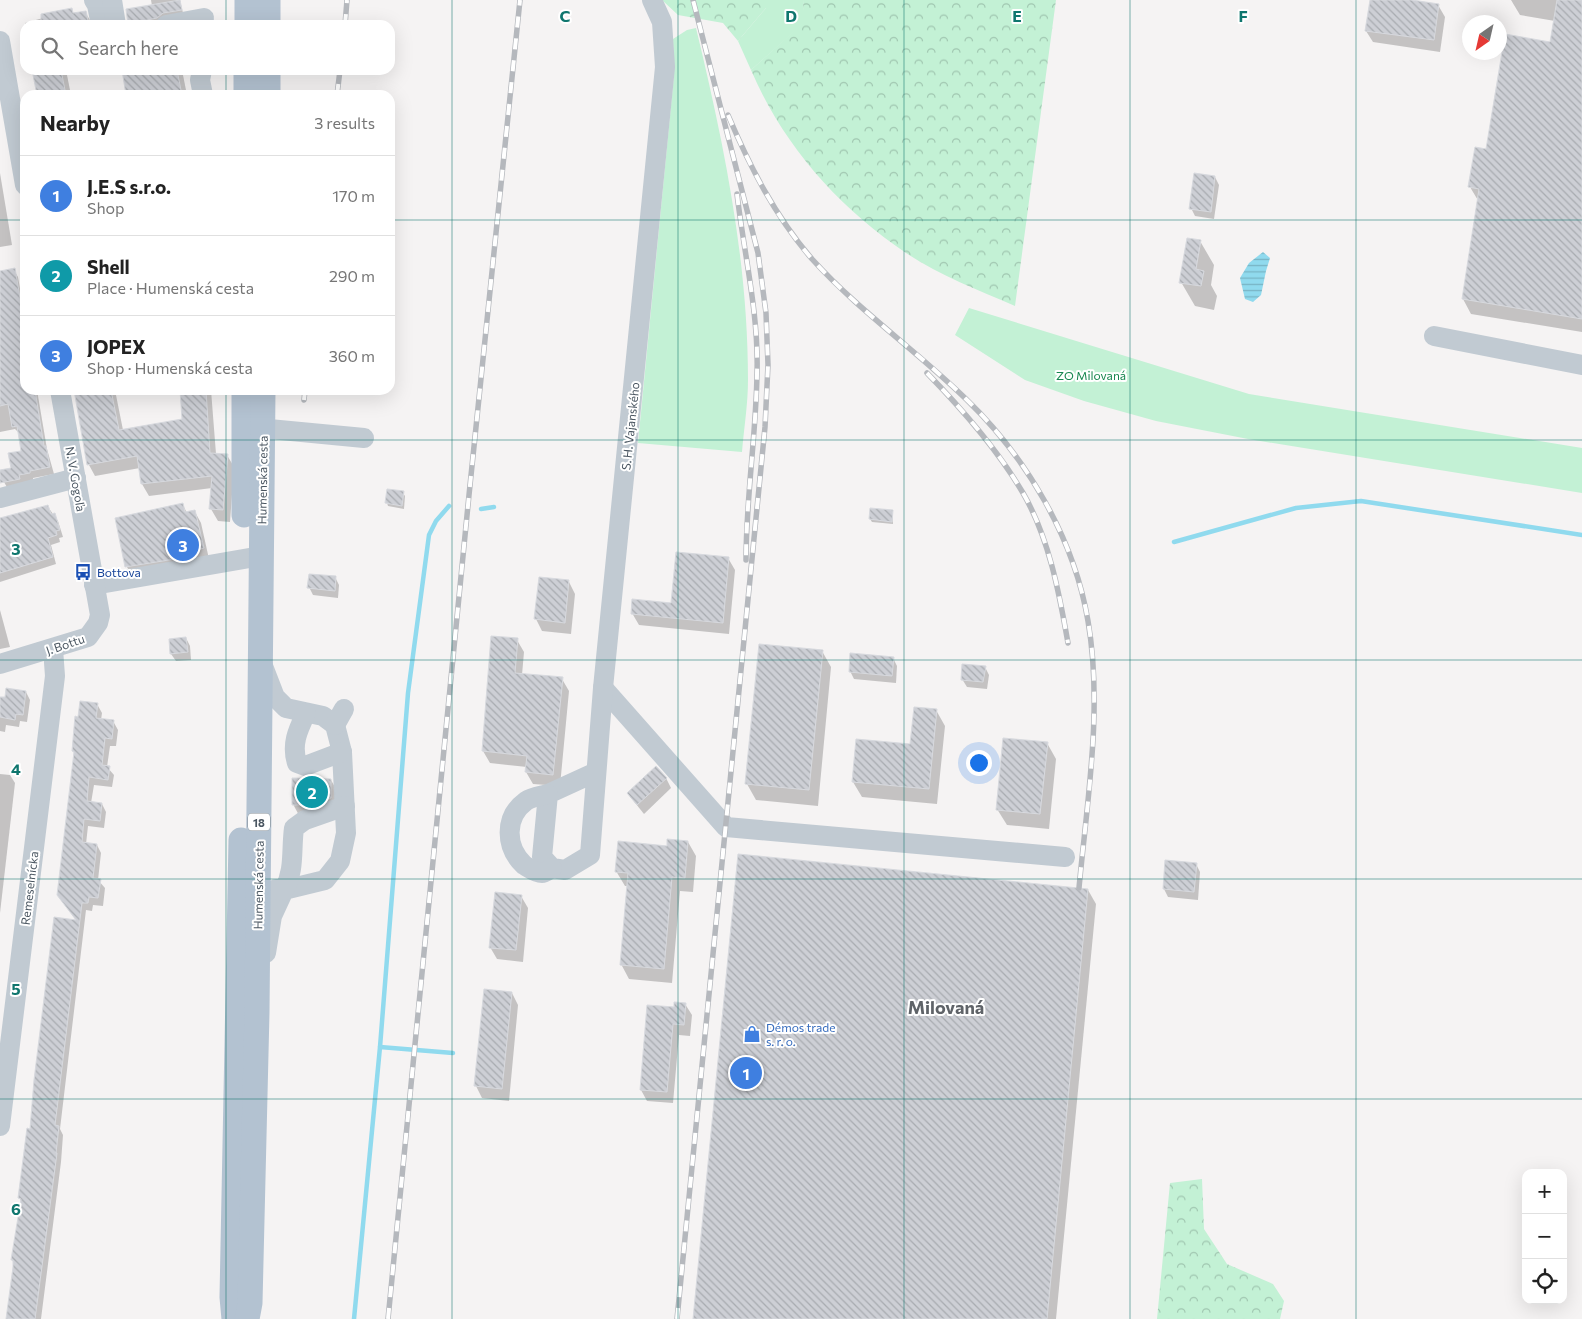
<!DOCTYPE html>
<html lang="en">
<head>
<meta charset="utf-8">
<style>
  body { margin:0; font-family:Commissioner,sans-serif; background:#f2f2f2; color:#222 }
  .controls { position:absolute; right:15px; bottom:15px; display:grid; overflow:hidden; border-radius:10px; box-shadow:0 5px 20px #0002 }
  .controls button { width:45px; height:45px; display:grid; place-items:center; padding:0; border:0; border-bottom:1px solid #e0e0e0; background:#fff; color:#222; font:25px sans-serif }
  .compass { position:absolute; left:1462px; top:15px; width:45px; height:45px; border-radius:50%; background:#fff; box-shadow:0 5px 20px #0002; rotate:214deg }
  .you { position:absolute; left:978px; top:762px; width:18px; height:18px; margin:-12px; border:4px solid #fff; border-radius:50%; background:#1a73e8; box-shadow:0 0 0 8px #1a73e833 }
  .badge { display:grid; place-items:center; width:32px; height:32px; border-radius:50%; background:#1a73e8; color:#fff; font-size:16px; font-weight:700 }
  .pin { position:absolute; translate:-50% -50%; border:2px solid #fff; box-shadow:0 1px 5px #0006 }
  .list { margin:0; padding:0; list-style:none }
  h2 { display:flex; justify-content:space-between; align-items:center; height:65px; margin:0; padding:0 20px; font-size:21px }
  h2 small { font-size:16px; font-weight:400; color:#767676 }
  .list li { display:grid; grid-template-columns:32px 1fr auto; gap:15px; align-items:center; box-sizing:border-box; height:80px; padding:0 20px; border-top:1px solid #e0e0e0 }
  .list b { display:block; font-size:19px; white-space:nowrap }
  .list p { margin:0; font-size:16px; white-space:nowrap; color:#767676 }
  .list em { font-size:16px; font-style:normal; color:#767676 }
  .icon { flex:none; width:28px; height:28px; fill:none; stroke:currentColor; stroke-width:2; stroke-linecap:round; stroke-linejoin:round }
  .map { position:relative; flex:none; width:1582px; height:1319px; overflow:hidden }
  .search { position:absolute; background:#fff; box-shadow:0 5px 20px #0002; left:20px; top:20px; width:375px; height:55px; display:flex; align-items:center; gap:12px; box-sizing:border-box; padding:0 18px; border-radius:15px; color:#767676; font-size:19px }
  .panel { position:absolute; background:#fff; box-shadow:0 5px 20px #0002; left:20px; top:90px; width:375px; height:305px; border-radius:15px }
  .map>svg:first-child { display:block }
  .green { fill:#c3f1d5 }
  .forest { fill:url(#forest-crowns) }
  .water { fill:url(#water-rules) }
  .shadow { fill:#0003 }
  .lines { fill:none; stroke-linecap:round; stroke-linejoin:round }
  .stream { stroke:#90daee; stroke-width:4.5 }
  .building { fill:url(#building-back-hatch); stroke:#d7d9de }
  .minor { stroke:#c1cad2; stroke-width:20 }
  .major { stroke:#b3c2d1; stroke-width:25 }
  .rail-casing { stroke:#b5b8bd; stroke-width:5.5 }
  .rail { stroke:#fff; stroke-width:4; stroke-dasharray:11; stroke-linecap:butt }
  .grid { fill:none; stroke:#0f766e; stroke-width:1; stroke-opacity:0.55 }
  .labels { text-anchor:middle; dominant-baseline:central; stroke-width:4; stroke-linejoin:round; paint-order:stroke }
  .shield { fill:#fff; stroke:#808990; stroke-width:1 }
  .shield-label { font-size:11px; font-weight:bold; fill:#4a5661 }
  .park-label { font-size:12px; fill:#17864f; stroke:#fff }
  .street-label { font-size:12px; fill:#4a5661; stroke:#fff }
  .transit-label { font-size:12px; fill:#164399; stroke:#fff; text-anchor:start }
  .shop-label { font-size:12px; fill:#366cbe; stroke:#fff; text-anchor:start }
  .district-label { font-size:18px; font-weight:bold; fill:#5f6368; stroke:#fff }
  .grid-label { font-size:16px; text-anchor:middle; font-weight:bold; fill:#0f766e; stroke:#fff; stroke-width:4; stroke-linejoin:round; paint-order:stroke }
</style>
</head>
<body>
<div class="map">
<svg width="1582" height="1319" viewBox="0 0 1582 1319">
  <defs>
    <pattern id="forest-crowns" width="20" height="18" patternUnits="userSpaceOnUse" patternTransform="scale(1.25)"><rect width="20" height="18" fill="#c3f1d5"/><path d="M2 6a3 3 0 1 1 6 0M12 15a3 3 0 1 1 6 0" fill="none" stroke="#a0c6b0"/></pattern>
    <pattern id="water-rules" width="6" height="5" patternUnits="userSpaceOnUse" patternTransform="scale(1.25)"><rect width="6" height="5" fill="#90daee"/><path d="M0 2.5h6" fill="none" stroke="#78b4c4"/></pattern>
    <pattern id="building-back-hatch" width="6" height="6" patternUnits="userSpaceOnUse" patternTransform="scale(1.25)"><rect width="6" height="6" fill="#cdcfd5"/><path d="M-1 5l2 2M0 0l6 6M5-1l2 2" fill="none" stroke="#a8abb0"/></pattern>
  </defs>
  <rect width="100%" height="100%" fill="#f5f3f3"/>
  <!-- green -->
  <g class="green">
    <path d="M766,0H803L805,22L751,70L738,41L766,8Z"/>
    <path d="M696,28C724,144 748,260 748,380C748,404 744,428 742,452L638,443L674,75L673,39L687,30Z"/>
    <path d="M969,308L1249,394L1582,448V493L1248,439L1156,421L1084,401L1025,380L955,335Z"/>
  </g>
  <!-- forest -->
  <g class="forest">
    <path d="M662,0H766V8L738,41L723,23L678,15Z"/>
    <path d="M803,0H1056L1015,306C978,290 939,275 906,253C838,207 783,145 751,70L804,22Z"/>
    <path d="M1202,1179L1204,1229L1227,1264L1273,1284L1284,1301L1280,1319H1157L1170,1183Z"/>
  </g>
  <!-- water -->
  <path class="water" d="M1263,252L1270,258L1266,271L1261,295L1253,302L1245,299L1240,278L1249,263Z"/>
  <!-- shadow -->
  <g class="shadow">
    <path d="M151,0H180L183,13L159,21L130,25L129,23L152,6Z"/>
    <path d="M1372,0H1403L1438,5L1445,17L1440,52L1373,42L1366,31Z"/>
    <path d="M1511,0H1582V332L1471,314L1463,299L1479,202L1470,187L1487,150L1551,43L1555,21L1520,15Z"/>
    <path d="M72,10L74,14L85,12L93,25H26L25,23Z"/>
    <path d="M36,70H66L71,95H38Z"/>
    <path d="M123,70H182L187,95H127Z"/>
    <path d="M0,173L12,245L0,247Z"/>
    <path d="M1215,177L1219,185L1214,219L1195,216L1191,208Z"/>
    <path d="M1200,241L1214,265L1211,285L1217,296L1214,310L1195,306L1181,282Z"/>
    <path d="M14,270L18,277L25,317V390H37L47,449L54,474L33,478V480L8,489L4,482L22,452L19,433L15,429L0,432V272Z"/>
    <path d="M75,390H115L123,430L184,420L182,390H211L216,454L227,455L234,467L230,522L218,521L211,509L212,488L149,496L142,484L140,468L95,476L89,465Z"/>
    <path d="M403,493L405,496L404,509L388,506L387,503Z"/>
    <path d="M183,505L187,513L195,512L201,523L209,559L133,578L127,567L117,519Z"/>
    <path d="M48,507L58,521L63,537L59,538L60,542L51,545L56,564L0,582V520Z"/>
    <path d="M892,511L893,524L872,522L870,519Z"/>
    <path d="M728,558L735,570L729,634L639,625L632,613L672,604Z"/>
    <path d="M335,577L339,585L338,598L313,595L309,587Z"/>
    <path d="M569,582L575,594L571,634L542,631L536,619Z"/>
    <path d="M0,610L10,647L0,649Z"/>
    <path d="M492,637L517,640L524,652L522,675L562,679L569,691L560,786L533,784L526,772L527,767L490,763L483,751Z"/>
    <path d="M186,638L190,646L191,660L176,661L171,654Z"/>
    <path d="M760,646L822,651L831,667L818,806L756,800L747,784Z"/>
    <path d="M893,658L897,666L896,683L854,679L850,671Z"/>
    <path d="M985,667L989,675L987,689L967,687L962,679Z"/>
    <path d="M26,692L30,700L27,722L20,721L19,727L6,725L5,732L0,731V698L6,699Z"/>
    <path d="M97,704L102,713L101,720L113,721L118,730L116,746H110L107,767L114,775L112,787L94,785L91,803L102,804L106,812L104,828L88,826L86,844L97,845L101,853L98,880L105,888L103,906L93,905L92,911L86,910L60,1129L63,1135L61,1162L41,1319H7L14,1263L12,1260L22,1202L19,1198L31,1130L77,921L58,895L75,754L73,751L79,718Z"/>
    <path d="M936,710L945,726L937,804L862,797L853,782L911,745Z"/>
    <path d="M1047,743L1056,759L1049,829L1007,825L997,809Z"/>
    <path d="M0,774L10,775L15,783L0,913Z"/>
    <path d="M666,778L671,788L644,814L628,794Z"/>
    <path d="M331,780L340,796L302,821L293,804Z"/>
    <path d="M688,842L696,856L693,892L680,891L672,983L629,979L621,964L628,886H625L616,871L668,847Z"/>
    <path d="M1196,864L1200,872L1198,900L1168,897L1164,889Z"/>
    <path d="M1088,890L1096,904L1056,1319H695Z"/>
    <path d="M521,896L528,908L523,962L497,959L490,947Z"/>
    <path d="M485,991L512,993L518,1005L509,1101L482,1098L476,1086Z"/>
    <path d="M685,1004L692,1015L690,1036L679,1035L673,1103L647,1101L641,1090L675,1008Z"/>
  </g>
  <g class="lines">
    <!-- stream -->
    <g class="stream">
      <path d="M481,509L494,507"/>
      <path d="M1174,542L1296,508L1361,501L1582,535"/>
      <path d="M380,1047L453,1053"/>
      <path d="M354,1319L380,1047L408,693L429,535L436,521L449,506"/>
    </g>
  </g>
  <!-- building -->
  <g class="building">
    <path d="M180,0L182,10L163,13L157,18L128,24L126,9Z"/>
    <path d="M1370,0H1412L1439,4L1434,40L1365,31Z"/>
    <path d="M1557,0H1582V319L1462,299L1479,189L1468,187L1475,147L1486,149L1505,34L1550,42Z"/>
    <path d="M72,8L73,13L86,11L89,25H41V14Z"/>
    <path d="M32,70H61L66,95H37Z"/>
    <path d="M122,70H177L182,95H126Z"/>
    <path d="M1194,173L1215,176L1211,212L1189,209Z"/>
    <path d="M1187,238L1201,240L1196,269L1204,271L1201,286L1179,283Z"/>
    <path d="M15,268L25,327V390H35L44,446H46L50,467L30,471V473L19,475L20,479L0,483V470L11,468L8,453L21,451L17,426L12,427L8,404L0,406V271Z"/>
    <path d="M74,390H111L119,430L182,419L180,390H206L210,453L228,454L223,510L209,509L212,476L141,484L137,456L87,465Z"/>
    <path d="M387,489L404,491L402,506L385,503Z"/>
    <path d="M183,503L185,512L195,510L204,548L193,551L194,556L125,567L115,518Z"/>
    <path d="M48,505L51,514L55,513L60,530L56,531L57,535L48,538L53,557L0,573V518Z"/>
    <path d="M870,508L893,510L892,522L869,519Z"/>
    <path d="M676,552L729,557L723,623L631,614L632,599L671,603Z"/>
    <path d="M309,574L336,576L335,591L307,588Z"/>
    <path d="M539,577L569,580L565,623L534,619Z"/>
    <path d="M491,636L518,638L515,673L563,677L553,775L525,772L527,756L482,751Z"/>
    <path d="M186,637L188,652L170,654L169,639Z"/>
    <path d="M759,644L823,650L809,790L745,784Z"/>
    <path d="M850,653L894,657L892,676L849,672Z"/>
    <path d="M962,664L986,666L983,682L961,680Z"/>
    <path d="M6,688L26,691L23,715L16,714L15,720L0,717V697H5Z"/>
    <path d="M80,701L98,703L96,718L114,720L112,739L105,738L102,765L110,766L108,780L89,777L87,801L102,803L100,821L84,819L82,842L97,844L93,878L101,879L98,898L89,897L88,903H82L55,1125L59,1126L56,1153H57L35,1319H6L13,1267V1260H11L21,1199L18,1198L21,1175L27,1128L30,1129L34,1080L54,917L76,920L57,895L74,752L72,751L75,716L78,717Z"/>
    <path d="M914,707L937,709L929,789L852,782L856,739L910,744Z"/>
    <path d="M1003,738L1048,742L1040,814L996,810Z"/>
    <path d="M656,766L667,778L637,805L627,793Z"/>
    <path d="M292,778L331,779V798L312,805H292Z"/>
    <path d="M667,839L688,841L685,878L672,877L664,969L620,965L628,873L615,872L618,841L667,846Z"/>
    <path d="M738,854L1088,889L1047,1319H693Z"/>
    <path d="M1165,860L1197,863L1194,892L1163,889Z"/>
    <path d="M495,892L522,895L516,950L489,948Z"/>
    <path d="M484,989L512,992L502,1089L474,1086Z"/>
    <path d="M674,1002L686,1003L684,1025L673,1024L667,1092L640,1090L647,1005L674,1007Z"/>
  </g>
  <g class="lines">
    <!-- minor -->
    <g class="minor">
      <path d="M94,0L97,5L101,25"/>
      <path d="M112,0L116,25"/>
      <path d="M166,25L204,18"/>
      <path d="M0,41L25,185"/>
      <path d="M202,70L200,80L203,95"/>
      <path d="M1434,336L1582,365"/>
      <path d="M249,427L364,438"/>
      <path d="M0,498L76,478"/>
      <path d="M94,585L261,556"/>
      <path d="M0,664L88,637L98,623L100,615L60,390"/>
      <path d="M263,666L275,697L286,708L323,716L335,725L342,752L346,833L340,861L325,880L284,890L272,916L266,953"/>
      <path d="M603,688L726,827L1065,857"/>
      <path d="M306,713C298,730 291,744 297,763L305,766L342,752"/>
      <path d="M335,725L344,709"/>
      <path d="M596,772L548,794L542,857L552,868L565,870L590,855L603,688L665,67L662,22L652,0"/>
      <path d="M548,794C541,796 532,797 526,801C504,817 505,847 524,865C529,868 536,873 542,873C545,873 550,869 552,868"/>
      <path d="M276,889L284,890C295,870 291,850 294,828L305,820L345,806"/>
      <path d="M0,1126L55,676L53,649"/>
    </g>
    <!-- major -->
    <g class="major">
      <path d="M247,25V0"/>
      <path d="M268,25V0"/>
      <path d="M246,95V70"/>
      <path d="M268,95V70"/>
      <path d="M244,515V390"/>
      <path d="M234,1319L232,1297L241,840"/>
      <path d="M247,1319L250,1303L257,1012L263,390"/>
    </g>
    <!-- rail casing -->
    <g class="rail-casing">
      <g id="rail">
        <path d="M345,25L347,0"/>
        <path d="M337,95L340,70"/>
        <path d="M728,115C750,167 775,216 812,259C859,311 916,350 966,399C1027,458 1074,538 1088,621C1103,708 1087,801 1079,888"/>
        <path d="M737,194C744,254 759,314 757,374C756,436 746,498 746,560"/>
        <path d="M927,373C962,409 998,450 1023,493C1049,538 1059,592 1068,643"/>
        <path d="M304,400L305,390"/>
        <path d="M388,1319L469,495L520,0"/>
        <path d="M677,1319L765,427L768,365L766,313L758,253L693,0"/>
      </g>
    </g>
    <!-- rail -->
    <use href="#rail" class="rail"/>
  </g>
  <!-- grid -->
  <path class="grid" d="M226,0V25M452,0V1319M678,0V1319M904,0V1319M1130,0V1319M1356,0V1319M226,70V95M0,220H25M390,220H1582M226,390V1319M0,440H1582M0,660H1582M0,879H1582M0,1099H1582"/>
  <!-- icons -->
  <defs>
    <g id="bus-bare" transform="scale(1.35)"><path d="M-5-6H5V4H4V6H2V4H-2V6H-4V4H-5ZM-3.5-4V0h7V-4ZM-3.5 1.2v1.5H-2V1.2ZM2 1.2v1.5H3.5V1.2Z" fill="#1a4fb4" stroke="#fff" stroke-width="2.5" paint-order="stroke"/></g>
    <g id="shop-bare" transform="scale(1.35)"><path d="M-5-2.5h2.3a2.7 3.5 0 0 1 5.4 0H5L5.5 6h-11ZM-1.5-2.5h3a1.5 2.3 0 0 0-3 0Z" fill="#3f7fe0" stroke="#fff" stroke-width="2.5" paint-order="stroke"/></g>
  </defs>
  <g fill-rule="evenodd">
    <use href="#bus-bare" x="83" y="572"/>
    <use href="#shop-bare" x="752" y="1034"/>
  </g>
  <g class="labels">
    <!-- shield labels -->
    <rect class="shield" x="248" y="813.5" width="22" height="17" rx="4"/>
    <g class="shield-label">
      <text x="259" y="822">18</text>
    </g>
    <!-- park labels -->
    <g class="park-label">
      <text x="1091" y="375">ZO Milovaná</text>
    </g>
    <!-- street labels -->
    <g class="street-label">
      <text transform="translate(630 426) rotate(-84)">S. H. Vajanského</text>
      <text transform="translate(76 479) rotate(80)">N. V. Gogoľa</text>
      <text transform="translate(262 480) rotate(-89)">Humenská cesta</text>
      <text transform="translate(65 644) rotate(-19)">J. Bottu</text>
      <text transform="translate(258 885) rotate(-89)">Humenská cesta</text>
      <text transform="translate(29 888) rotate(-83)">Remeselnícka</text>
    </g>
    <!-- transit labels -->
    <g class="transit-label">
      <text x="97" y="572">Bottova</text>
    </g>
    <!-- shop labels -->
    <g class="shop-label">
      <text x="766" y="1027">Démos trade<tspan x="766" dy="14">s. r. o.</tspan></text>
    </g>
    <!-- district labels -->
    <g class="district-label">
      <text x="946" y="1007">Milovaná</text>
    </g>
  </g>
  <g class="grid-label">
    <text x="565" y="22">C</text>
    <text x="791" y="22">D</text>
    <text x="1017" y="22">E</text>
    <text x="1243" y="22">F</text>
    <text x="16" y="555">3</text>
    <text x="16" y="775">4</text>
    <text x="16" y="995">5</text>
    <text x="16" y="1215">6</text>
  </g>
</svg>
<div class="controls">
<button>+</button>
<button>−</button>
<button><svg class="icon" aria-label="locate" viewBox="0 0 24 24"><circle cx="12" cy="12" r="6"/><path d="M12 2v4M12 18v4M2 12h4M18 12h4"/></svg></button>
</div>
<svg class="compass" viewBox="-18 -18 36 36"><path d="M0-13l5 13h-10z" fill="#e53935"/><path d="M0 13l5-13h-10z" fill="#767676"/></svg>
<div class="you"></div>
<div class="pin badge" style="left:746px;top:1073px;background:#3f7fe0">1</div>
<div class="pin badge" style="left:312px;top:792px;background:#0f9aa8">2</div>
<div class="pin badge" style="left:183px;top:545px;background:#3f7fe0">3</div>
<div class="search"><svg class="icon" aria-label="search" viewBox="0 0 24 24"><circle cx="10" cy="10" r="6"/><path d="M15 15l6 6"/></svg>Search here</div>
<section class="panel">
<h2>Nearby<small>3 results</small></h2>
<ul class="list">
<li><span class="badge" style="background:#3f7fe0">1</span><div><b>J.E.S s.r.o.</b><p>Shop</p></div><em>170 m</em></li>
<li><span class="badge" style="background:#0f9aa8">2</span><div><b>Shell</b><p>Place · Humenská cesta</p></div><em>290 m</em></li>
<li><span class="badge" style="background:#3f7fe0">3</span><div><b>JOPEX</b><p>Shop · Humenská cesta</p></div><em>360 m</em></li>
</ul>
</section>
</div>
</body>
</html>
